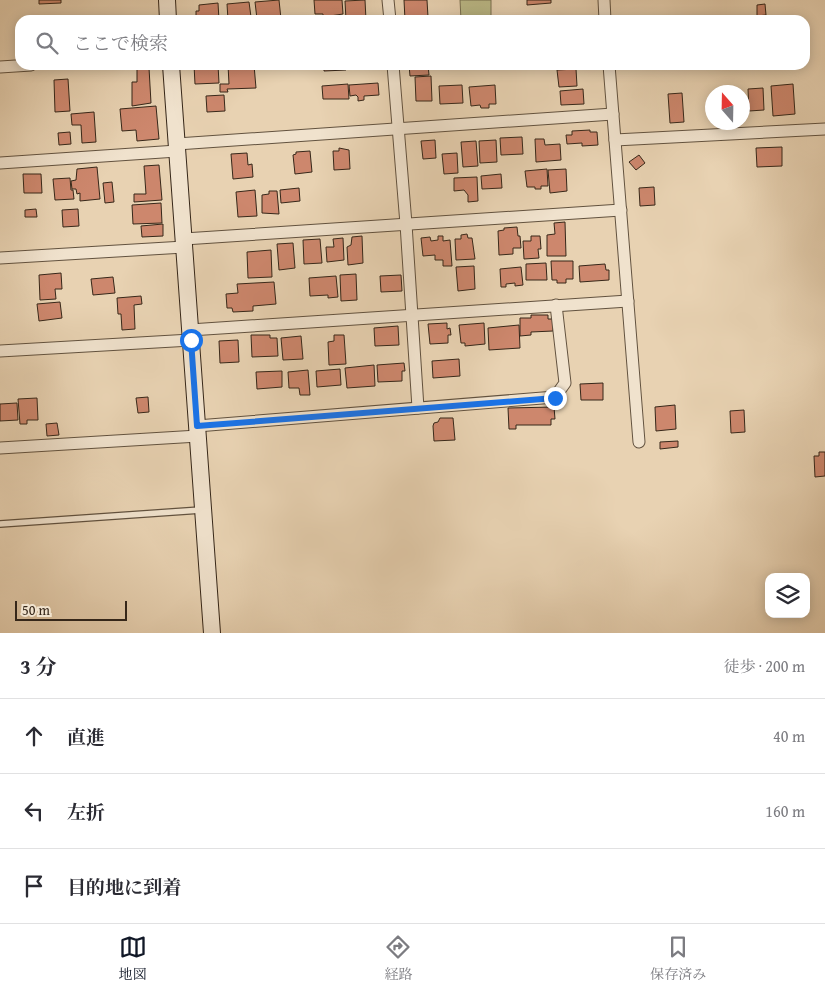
<!DOCTYPE html>
<html lang="ja">
<head>
<meta charset="utf-8">
<style>
  body { margin:0; font-family:"Gentium Book Plus","Noto Serif JP",serif; background:#f7f7f7; color:#2b2b33 }
  .controls { position:absolute; right:15px; bottom:15px; display:grid; overflow:hidden; border-radius:10px; box-shadow:0 2px 12px #0003 }
  .controls button { width:45px; height:45px; display:grid; place-items:center; padding:0; border:0; border-bottom:1px solid #e1e1e2; background:#fff; color:#2b2b33; font:25px sans-serif }
  .compass { position:absolute; left:705px; top:85px; width:45px; height:45px; border-radius:50%; background:#fff; box-shadow:0 2px 12px #0003; rotate:340deg }
  .scale { position:absolute; left:15px; bottom:12px; width:112px; box-sizing:border-box; padding-left:5px; border:2px solid #362719; border-top:0; font-size:14px; line-height:18px; white-space:nowrap; color:#362719; -webkit-text-stroke:4px #f0e2cd; paint-order:stroke }
  .stop { position:absolute; width:15px; height:15px; margin:-11px; border:4px solid #1a73e8; border-radius:50%; background:#fff }
  .stop.end { background:#1a73e8; border-color:#fff; box-shadow:0 1px 5px #0008 }
  .list { margin:0; padding:0; list-style:none }
  h2 { display:flex; justify-content:space-between; align-items:center; height:65px; margin:0; padding:0 20px; font-size:21px }
  h2 small { font-size:16px; font-weight:400; color:#7c7c81 }
  .list li { display:grid; grid-template-columns:32px 1fr auto; gap:15px; align-items:center; box-sizing:border-box; height:75px; padding:0 20px; border-top:1px solid #e1e1e2 }
  .list b { display:block; font-size:19px; white-space:nowrap }
  .list em { font-size:16px; font-style:normal; color:#7c7c81 }
  .icon { flex:none; width:28px; height:28px; fill:none; stroke:currentColor; stroke-width:2; stroke-linecap:round; stroke-linejoin:round }
  .map { position:relative; flex:none; width:825px; height:633px; overflow:hidden }
  .search { position:absolute; background:#fff; box-shadow:0 2px 12px #0003; left:15px; right:15px; top:15px; height:55px; display:flex; align-items:center; gap:12px; box-sizing:border-box; padding:0 18px; border-radius:15px; color:#7c7c81; font-size:19px }
  .sheet { height:290px; background:#fff }
  nav { display:flex; justify-content:space-around; align-items:center; box-sizing:border-box; height:70px; border-top:1px solid #e1e1e2; background:#fff; font-size:14px; color:#7c7c81 }
  nav a { display:grid; justify-items:center; gap:2px }
  nav .on { color:#111827 }
  .map>svg:first-child { display:block }
  .green { fill:#bbba88; stroke:#787050 }
  .building { fill:#cd876d; stroke:#362719 }
  .lines { fill:none; stroke-linecap:round; stroke-linejoin:round }
  .lane-casing { stroke:#62523f; stroke-width:8 }
  .street-casing { stroke:#62523f; stroke-width:13 }
  .secondary-casing { stroke:#362719; stroke-width:18 }
  .lane { stroke:#f0e2cd; stroke-width:5.5 }
  .street { stroke:#f0e2cd; stroke-width:11 }
  .secondary { stroke:#f0e2cd; stroke-width:16 }
  .route { stroke:#1a73e8; stroke-width:6 }
</style>
</head>
<body>
<div class="map">
<svg width="825" height="633" viewBox="0 0 825 633">
  <rect width="100%" height="100%" fill="#e8d2b2"/>
  <filter id="stains"><feTurbulence type="fractalNoise" baseFrequency=".004" numOctaves="4"/><feColorMatrix values="0 0 0 0 .2 0 0 0 0 .09 0 0 0 0 .02 0 0 0 .5 -.17"/></filter>
  <radialGradient id="worn" r=".72"><stop offset=".6" stop-color="#630" stop-opacity="0"/><stop offset="1" stop-color="#630" stop-opacity=".3"/></radialGradient>
  <!-- green -->
  <path class="green" d="M460,0H491V18L461,20Z"/>
  <!-- building -->
  <g class="building">
    <path d="M39,0H61V3L39,4Z"/>
    <path d="M279,0L281,19H257L255,2Z"/>
    <path d="M314,0H342L343,14L330,16V19L323,20V14H315Z"/>
    <path d="M365,0L366,20H346L345,1Z"/>
    <path d="M404,0H427L428,17L405,20Z"/>
    <path d="M527,0H551V3L527,5Z"/>
    <path d="M249,2L251,17H242V19L228,20L227,4Z"/>
    <path d="M218,3L219,20L196,19V11H199V5Z"/>
    <path d="M765,4L766,15L757,16V5Z"/>
    <path d="M194,65H218L219,83L195,84Z"/>
    <path d="M228,65H254L256,88L227,89L228,92H220V84H229Z"/>
    <path d="M324,65H346V70L324,71Z"/>
    <path d="M409,65H428L429,75L410,76Z"/>
    <path d="M137,68H149L151,103L132,106V82H137Z"/>
    <path d="M576,69L577,86L559,87L557,70Z"/>
    <path d="M431,76L432,101H416L415,77Z"/>
    <path d="M68,79L70,111L55,112L54,80Z"/>
    <path d="M378,83L379,95L364,96V100L358,101V97L356,95L350,96L349,85Z"/>
    <path d="M348,84L349,99H323L322,86Z"/>
    <path d="M793,84L795,114L773,116L771,86Z"/>
    <path d="M462,85L463,103L440,104L439,86Z"/>
    <path d="M495,85L496,104H489V108H481L480,105L471,106L469,87Z"/>
    <path d="M763,88L764,110L749,111L748,89Z"/>
    <path d="M583,89L584,104L561,105L560,91Z"/>
    <path d="M682,93L684,122L670,123L668,94Z"/>
    <path d="M224,95L225,111L207,112L206,96Z"/>
    <path d="M156,106L159,139L137,141L136,130L122,131L120,109Z"/>
    <path d="M94,112L96,142L82,143L81,125H72L71,114Z"/>
    <path d="M590,130V132H597L598,145L582,146V143L567,144L566,135H572V131Z"/>
    <path d="M70,132L71,144L59,145L58,133Z"/>
    <path d="M522,137L523,154L501,155L500,138Z"/>
    <path d="M535,139H544L545,145L560,144L561,160L536,162Z"/>
    <path d="M435,140L436,158L423,159L421,141Z"/>
    <path d="M496,140L497,162L480,163L479,141Z"/>
    <path d="M476,141L478,166L463,167L461,142Z"/>
    <path d="M782,147V166L757,167L756,148Z"/>
    <path d="M339,148L349,150L350,169L334,170L333,151H339Z"/>
    <path d="M310,151L312,172L295,174L293,155L296,154V152Z"/>
    <path d="M247,153L248,165L252,164L253,177L233,179L231,154Z"/>
    <path d="M457,153L458,173L444,174L442,154Z"/>
    <path d="M639,155L645,163L636,170L629,162Z"/>
    <path d="M159,165L162,200L134,202V194H146L144,166Z"/>
    <path d="M97,167L100,199L80,201V193L77,194L76,189H72L71,181L76,180L77,169Z"/>
    <path d="M547,169L548,186H541V189H535V187H527L525,171Z"/>
    <path d="M566,169L567,191L550,193L548,170Z"/>
    <path d="M23,174H41L42,193H24Z"/>
    <path d="M501,174L502,188L482,189L481,176Z"/>
    <path d="M477,177L478,201L468,202V195L464,190L454,191V178Z"/>
    <path d="M70,178L71,190H73L74,199L55,200L53,179Z"/>
    <path d="M112,182L114,202L105,203L103,183Z"/>
    <path d="M654,187L655,205L640,206L639,188Z"/>
    <path d="M299,188L300,201L281,203L280,190Z"/>
    <path d="M255,190L257,216L238,217L236,192Z"/>
    <path d="M269,191H277L279,214L262,213V195L269,194Z"/>
    <path d="M161,203L162,223L133,224L132,205Z"/>
    <path d="M36,209L37,217H25V210Z"/>
    <path d="M78,209L79,226L63,227L62,210Z"/>
    <path d="M565,222L566,256H547V235L555,234L554,223Z"/>
    <path d="M163,224V236L142,237L141,226Z"/>
    <path d="M517,227L518,236H520L521,248H513V254L499,255L498,231L504,230V228Z"/>
    <path d="M467,234L468,238H472L475,259L456,260L455,239H461V235Z"/>
    <path d="M362,236L363,263L348,265L347,247L351,245L352,237Z"/>
    <path d="M438,236H443V241L450,240L452,266H443V260H435V255L423,256L421,238L430,237L431,241L438,240Z"/>
    <path d="M531,236H540L541,249H538L539,258L524,259L523,241H531Z"/>
    <path d="M343,238L344,260L327,262L326,247H334L333,239Z"/>
    <path d="M320,239L322,263L304,264L303,240Z"/>
    <path d="M293,243L295,268L279,270L277,244Z"/>
    <path d="M271,250L272,277L248,278L247,252Z"/>
    <path d="M551,261H573V279H566V283H557V280H552Z"/>
    <path d="M546,263L547,280H526V264Z"/>
    <path d="M605,264L606,270H609V280L580,282L579,266Z"/>
    <path d="M474,266L475,289L458,291L456,267Z"/>
    <path d="M521,267L523,285L515,286V283L506,284V287H501L500,269Z"/>
    <path d="M61,273L62,289H55L56,299L40,300L39,275Z"/>
    <path d="M356,274L357,300L341,301L340,275Z"/>
    <path d="M401,275L402,291L381,292L380,276Z"/>
    <path d="M336,276L338,297L328,298V295L310,296L309,278Z"/>
    <path d="M113,277L115,293L93,295L91,279Z"/>
    <path d="M274,282L276,304L253,306V311L233,312L232,308H227L226,294L238,293L237,284Z"/>
    <path d="M141,296L142,304L134,305L135,329L122,330L121,314H118L117,298Z"/>
    <path d="M60,302L62,318L39,321L37,304Z"/>
    <path d="M531,315H548V319H553V331L531,332V335L520,336V318H531Z"/>
    <path d="M447,323V329L450,328L451,335H448V343L430,344L428,324Z"/>
    <path d="M484,323L485,344L465,346V343H461L459,325Z"/>
    <path d="M519,325L520,348L489,350L488,328Z"/>
    <path d="M398,326L399,345L375,346L374,328Z"/>
    <path d="M251,335H270V338H277L278,356L252,357Z"/>
    <path d="M334,335H344L346,364L329,365L328,342L334,341Z"/>
    <path d="M301,336L303,359L283,360L281,338Z"/>
    <path d="M238,340L239,362L220,363L219,341Z"/>
    <path d="M459,359L460,376L433,378L432,361Z"/>
    <path d="M404,363L405,371H402V381L378,382L377,365Z"/>
    <path d="M374,365L375,386L347,388L345,368Z"/>
    <path d="M340,369L341,385L317,387L316,371Z"/>
    <path d="M308,370L310,395H300L299,388H289L288,372Z"/>
    <path d="M282,371V387L257,389L256,372Z"/>
    <path d="M603,383V400H581L580,384Z"/>
    <path d="M148,397L149,412L138,413L136,398Z"/>
    <path d="M37,398L38,420H27V424H20L18,399Z"/>
    <path d="M17,403L18,420L0,421V404Z"/>
    <path d="M675,405L676,429L656,431L655,407Z"/>
    <path d="M554,407L555,419H551V425H516V429H509L508,408Z"/>
    <path d="M744,410L745,432L731,433L730,411Z"/>
    <path d="M440,418H453L455,440L434,441L433,426L434,423L438,422Z"/>
    <path d="M57,423L59,435L47,436L46,424Z"/>
    <path d="M678,441V447L660,449V442Z"/>
    <path d="M819,452H825V476L815,477L814,456H819Z"/>
  </g>
  <g class="lines">
    <!-- lane casing -->
    <g class="lane-casing">
      <path id="lane" d="M0,524L201,510"/>
    </g>
    <!-- street casing -->
    <g class="street-casing">
      <g id="street">
        <path d="M388,0L390,20"/>
        <path d="M604,0L605,20"/>
        <path d="M393,65L406,224L418,408"/>
        <path d="M609,65L639,442"/>
        <path d="M0,67L31,65"/>
        <path d="M615,140L825,129"/>
        <path d="M177,144L613,114"/>
        <path d="M0,163L177,151"/>
        <path d="M184,239L621,210"/>
        <path d="M0,258L184,247"/>
        <path d="M190,330L628,301"/>
        <path d="M0,351L191,340"/>
        <path d="M197,426L555,397L565,383L556,305"/>
        <path d="M0,448L198,436"/>
      </g>
    </g>
    <!-- secondary casing -->
    <g class="secondary-casing">
      <g id="secondary">
        <path d="M167,0L168,20"/>
        <path d="M171,65L212,633"/>
      </g>
    </g>
    <!-- lane -->
    <use href="#lane" class="lane"/>
    <!-- street -->
    <use href="#street" class="street"/>
    <!-- secondary -->
    <use href="#secondary" class="secondary"/>
  </g>
  <g class="lines">
    <!-- route -->
    <path class="route" d="M191,340L197,426L555,398"/>
  </g>
  <rect width="100%" height="100%" filter="url(#stains)"/>
  <rect width="100%" height="100%" fill="url(#worn)"/>
</svg>
<div class="controls">
<button><svg class="icon" aria-label="layers" viewBox="0 0 24 24"><path d="M12 4l9 5-9 5-9-5zM3 14l9 5 9-5"/></svg></button>
</div>
<svg class="compass" viewBox="-18 -18 36 36"><path d="M0-13l5 13h-10z" fill="#e53935"/><path d="M0 13l5-13h-10z" fill="#7c7c81"/></svg>
<div class="scale">50 m</div>
<div class="stop" style="left:191px;top:340px"></div>
<div class="stop end" style="left:555px;top:398px"></div>
<div class="search"><svg class="icon" aria-label="search" viewBox="0 0 24 24"><circle cx="10" cy="10" r="6"/><path d="M15 15l6 6"/></svg>ここで検索</div>
</div>
<section class="sheet">
<h2>3 分<small>徒歩 · 200 m</small></h2>
<ul class="list">
<li><svg class="icon" aria-label="ahead" viewBox="0 0 24 24"><path d="M12 20V5M6 11l6-6 6 6"/></svg><div><b>直進</b></div><em>40 m</em></li>
<li><svg class="icon" aria-label="left" viewBox="0 0 24 24"><path d="M17 20v-9H6M10 6l-5 5 5 5"/></svg><div><b>左折</b></div><em>160 m</em></li>
<li><svg class="icon" aria-label="arrive" viewBox="0 0 24 24"><path d="M6 21V4h12l-3 4 3 4H6"/></svg><div><b>目的地に到着</b></div></li>
</ul>
</section>
<nav>
<a class="on"><svg class="icon" aria-label="map" viewBox="0 0 24 24"><path d="M3 6l6-2 6 2 6-2v14l-6 2-6-2-6 2zM9 4v14M15 6v14"/></svg>地図</a>
<a><svg class="icon" aria-label="directions" viewBox="0 0 24 24"><path d="M12 3l9 9-9 9-9-9zM9 14v-3h6M13 9l2 2-2 2"/></svg>経路</a>
<a><svg class="icon" aria-label="saved" viewBox="0 0 24 24"><path d="M7 4h10v16l-5-4-5 4z"/></svg>保存済み</a>
</nav>
</body>
</html>
